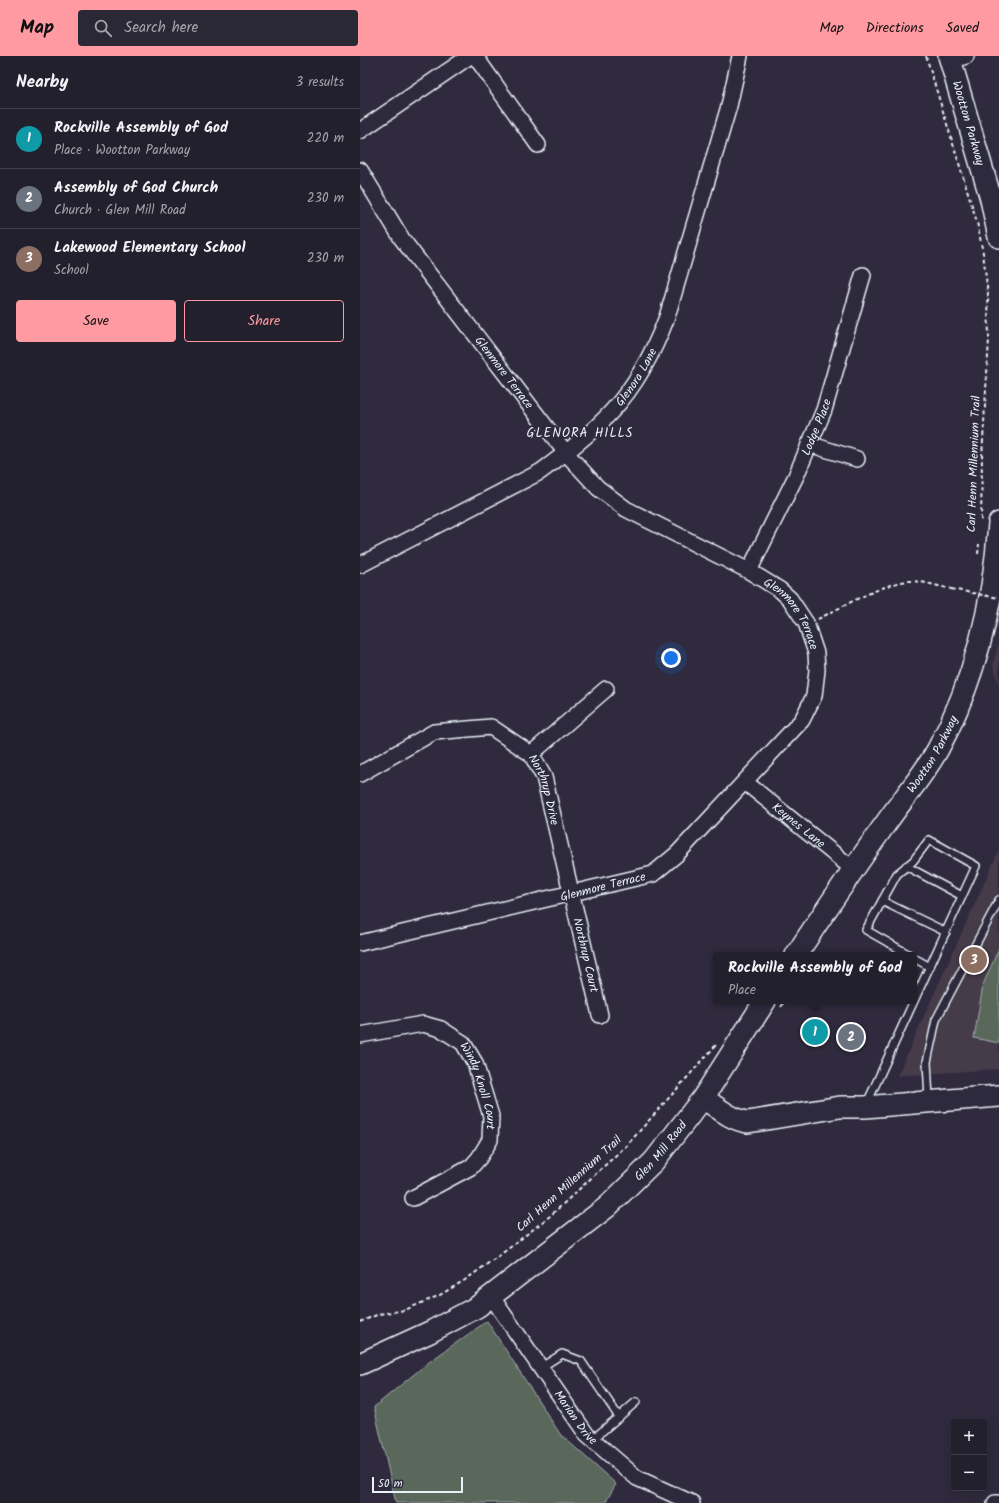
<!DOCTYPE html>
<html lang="en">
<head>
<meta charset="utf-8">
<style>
  body { margin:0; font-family:Kalam,sans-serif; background:#2b2836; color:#f1f3f6 }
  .controls { position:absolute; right:12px; bottom:12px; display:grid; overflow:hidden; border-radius:4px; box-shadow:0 4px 16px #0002 }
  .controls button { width:36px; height:36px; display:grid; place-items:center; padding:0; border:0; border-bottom:1px solid #403e4a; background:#23202e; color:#f1f3f6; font:20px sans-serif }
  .scale { position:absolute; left:12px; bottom:10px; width:91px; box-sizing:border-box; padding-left:4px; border:2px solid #e8f1f8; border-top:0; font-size:11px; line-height:14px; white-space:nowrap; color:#e8f1f8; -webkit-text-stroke:3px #2f2a3d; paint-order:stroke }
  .you { position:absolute; left:311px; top:602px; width:14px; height:14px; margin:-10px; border:3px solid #fff; border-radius:50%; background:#1a73e8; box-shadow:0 0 0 6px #1a73e833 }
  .badge { display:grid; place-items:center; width:26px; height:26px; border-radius:50%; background:#ff9aa2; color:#fff; font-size:13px; font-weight:700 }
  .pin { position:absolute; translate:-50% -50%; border:2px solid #fff; box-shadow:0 1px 4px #0006 }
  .popup { position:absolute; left:353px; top:896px; width:204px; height:52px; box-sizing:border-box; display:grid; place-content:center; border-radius:4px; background:#23202e; filter:drop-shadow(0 1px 3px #0005); font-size:13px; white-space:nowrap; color:#a3a3aa }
  .popup b { font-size:15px; color:#f1f3f6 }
  .popup::after { content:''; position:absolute; left:50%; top:100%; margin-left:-8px; border:8px solid transparent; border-top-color:#23202e }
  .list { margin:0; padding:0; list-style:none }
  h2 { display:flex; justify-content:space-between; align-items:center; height:52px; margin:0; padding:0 16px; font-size:17px }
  h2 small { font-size:13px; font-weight:400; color:#a3a3aa }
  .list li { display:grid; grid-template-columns:26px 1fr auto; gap:12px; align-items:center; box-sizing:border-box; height:60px; padding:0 16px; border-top:1px solid #403e4a }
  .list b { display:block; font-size:15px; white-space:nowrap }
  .list p { margin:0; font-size:13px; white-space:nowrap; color:#a3a3aa }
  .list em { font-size:13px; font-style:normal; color:#a3a3aa }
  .actions { display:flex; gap:8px; padding:12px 16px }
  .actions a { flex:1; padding:9px 0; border:1px solid #ff9aa2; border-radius:4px; text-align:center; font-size:14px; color:#ff9aa2 }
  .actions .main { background:#ff9aa2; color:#111 }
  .icon { flex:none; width:22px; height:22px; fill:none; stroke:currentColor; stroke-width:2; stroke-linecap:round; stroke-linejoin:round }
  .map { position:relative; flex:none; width:639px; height:1447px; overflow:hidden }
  header { display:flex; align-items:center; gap:24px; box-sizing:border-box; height:56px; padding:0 20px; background:#ff9aa2; color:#111 }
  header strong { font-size:19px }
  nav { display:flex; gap:22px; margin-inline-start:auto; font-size:14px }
  .search { width:280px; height:36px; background:#2b2836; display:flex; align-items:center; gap:10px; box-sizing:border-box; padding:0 14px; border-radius:4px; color:#a3a3aa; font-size:15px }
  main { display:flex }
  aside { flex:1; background:#23202e }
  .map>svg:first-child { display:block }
  .built { fill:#443a48 }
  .green { fill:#5a675c; stroke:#a1acaa }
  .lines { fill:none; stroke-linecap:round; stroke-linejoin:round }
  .service-casing { stroke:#e8f1f8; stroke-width:10 }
  .minor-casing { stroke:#e8f1f8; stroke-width:18 }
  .secondary-casing { stroke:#e8f1f8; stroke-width:24 }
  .path { stroke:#e8f1f8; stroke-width:2; stroke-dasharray:4 3; stroke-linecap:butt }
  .service { stroke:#2f2a3d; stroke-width:7 }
  .minor { stroke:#2f2a3d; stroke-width:15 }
  .secondary { stroke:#2f2a3d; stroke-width:21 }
  .path-bridge { stroke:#e8f1f8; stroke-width:2; stroke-dasharray:4 3; stroke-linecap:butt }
  .labels { text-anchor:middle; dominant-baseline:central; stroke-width:4; stroke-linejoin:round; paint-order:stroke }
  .street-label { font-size:12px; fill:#e8f1f8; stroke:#2f2a3d }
  .neighbourhood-label { font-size:13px; letter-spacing:1px; fill:#e8f1f8; stroke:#2f2a3d }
</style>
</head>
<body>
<header>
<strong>Map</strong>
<div class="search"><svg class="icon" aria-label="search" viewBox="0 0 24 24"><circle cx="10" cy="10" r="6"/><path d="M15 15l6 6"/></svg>Search here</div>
<nav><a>Map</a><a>Directions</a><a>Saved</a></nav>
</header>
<main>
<aside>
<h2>Nearby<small>3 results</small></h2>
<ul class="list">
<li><span class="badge" style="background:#0f9aa8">1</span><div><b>Rockville Assembly of God</b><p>Place · Wootton Parkway</p></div><em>220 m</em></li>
<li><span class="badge" style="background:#6b7280">2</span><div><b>Assembly of God Church</b><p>Church · Glen Mill Road</p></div><em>230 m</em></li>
<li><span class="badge" style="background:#8d6e63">3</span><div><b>Lakewood Elementary School</b><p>School</p></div><em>230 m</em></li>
</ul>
<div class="actions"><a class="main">Save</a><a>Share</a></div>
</aside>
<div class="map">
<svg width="639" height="1447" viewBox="0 0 639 1447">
  <rect width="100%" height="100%" fill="#2f2a3d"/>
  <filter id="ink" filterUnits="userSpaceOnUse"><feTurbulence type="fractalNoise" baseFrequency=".025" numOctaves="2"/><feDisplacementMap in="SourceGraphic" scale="8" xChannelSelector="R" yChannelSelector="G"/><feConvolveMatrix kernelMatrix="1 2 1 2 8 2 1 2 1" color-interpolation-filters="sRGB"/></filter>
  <g filter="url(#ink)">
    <!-- built -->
    <g class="built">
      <path d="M639,586V630L633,608Z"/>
      <path d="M639,794V1013L537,1020Z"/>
    </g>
    <!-- green -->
    <g class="green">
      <path d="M639,892V987L614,982L623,929Z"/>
      <path d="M127,1265L200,1378L256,1428L245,1447H36L14,1351L69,1306Z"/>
    </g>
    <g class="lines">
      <!-- service casing -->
      <g class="service-casing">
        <g id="service">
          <path d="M546,810L602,840"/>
          <path d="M522,845L586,876"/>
          <path d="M554,902L570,911"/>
          <path d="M569,1043L567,1006L576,964L639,844"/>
          <path d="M507,1047L616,810L569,784L553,805L537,818L506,874L550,899"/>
          <path d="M180,1312L202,1298L221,1305L259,1361"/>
          <path d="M232,1384L276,1346"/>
        </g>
      </g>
      <!-- minor casing -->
      <g class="minor-casing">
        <g id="minor">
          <path d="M115,0L178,89"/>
          <path d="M590,5L606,0"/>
          <path d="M0,75L110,0"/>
          <path id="s1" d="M0,114L42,183L206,397L238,432L266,453L389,515L420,534L430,543L446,567L456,597L457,614L454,640L442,664L317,798L293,818L0,887"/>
          <path d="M449,388L497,403"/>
          <path id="s2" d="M0,509L180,416C205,398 231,378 252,355C277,328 294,295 307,261L369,50L380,0"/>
          <path id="s3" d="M389,515L436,420L464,354L503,219"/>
          <path d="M171,698L246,633"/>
          <path id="s4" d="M0,718L74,676L131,671L171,698L184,721L240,959"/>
          <path id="s5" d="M385,726L493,813"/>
          <path id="s6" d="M0,979L63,968L81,973L103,987L115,1007L131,1060L130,1084L119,1102L111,1111L53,1142"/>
          <path id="s7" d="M131,1240L227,1379L277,1422L332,1447"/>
          <path d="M635,1447H639"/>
        </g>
      </g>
      <!-- secondary casing -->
      <g class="secondary-casing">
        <g id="secondary">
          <path id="s8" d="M589,0L631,143L639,181"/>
          <path id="s9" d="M436,899C465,855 495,810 526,767C542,744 565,717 578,693C615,624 634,545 639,467"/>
          <path d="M343,1042C357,1051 371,1064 388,1066L480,1051H505L639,1040"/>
          <path id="s10" d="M0,1308L70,1276L117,1251L247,1151L294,1105L343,1042L405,945"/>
        </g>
      </g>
      <!-- path -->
      <g class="path">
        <path d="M566,0L617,166L623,197L628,239L629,283L622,401L621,466"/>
        <path d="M618,498L619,488"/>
        <path d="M458,563C480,552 529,524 552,525C565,526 578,530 591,533"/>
        <path d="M421,951L425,945"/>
        <path d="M0,1266L19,1258L45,1254L80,1239L105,1224L148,1193L190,1160L267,1089L357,988"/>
      </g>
      <!-- service -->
      <use href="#service" class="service"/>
      <!-- minor -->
      <use href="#minor" class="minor"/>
      <!-- secondary -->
      <use href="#secondary" class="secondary"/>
      <!-- path-bridge -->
      <path class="path-bridge" d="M591,533L639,542"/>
    </g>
  </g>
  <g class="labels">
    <!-- street labels -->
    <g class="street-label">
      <text stroke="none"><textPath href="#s8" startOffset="70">Wootton Parkway</textPath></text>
      <text stroke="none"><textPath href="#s1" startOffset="249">Glenmore Terrace</textPath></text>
      <text stroke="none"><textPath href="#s2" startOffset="339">Glenora Lane</textPath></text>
      <text stroke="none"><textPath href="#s3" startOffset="159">Lodge Place</textPath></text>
      <text transform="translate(614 408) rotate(-88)">Carl Henn Millennium Trail</text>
      <text stroke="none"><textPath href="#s1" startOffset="633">Glenmore Terrace</textPath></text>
      <text stroke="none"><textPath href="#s9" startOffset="243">Wootton Parkway</textPath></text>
      <text stroke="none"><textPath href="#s4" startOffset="229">Northrup Drive</textPath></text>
      <text stroke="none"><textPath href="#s5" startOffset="69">Keynes Lane</textPath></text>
      <text transform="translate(243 831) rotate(-14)">Glenmore Terrace</text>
      <text stroke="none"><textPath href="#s4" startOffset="400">Northrup Court</textPath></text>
      <text stroke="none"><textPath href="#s6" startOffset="155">Windy Knoll Court</textPath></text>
      <text stroke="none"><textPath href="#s10" startOffset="372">Glen Mill Road</textPath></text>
      <text transform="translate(209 1128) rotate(-42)">Carl Henn Millennium Trail</text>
      <text stroke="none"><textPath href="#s7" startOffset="148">Marian Drive</textPath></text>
    </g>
    <!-- neighbourhood labels -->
    <g class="neighbourhood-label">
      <text x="220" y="377">GLENORA HILLS</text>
    </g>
  </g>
</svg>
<div class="controls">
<button>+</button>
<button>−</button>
</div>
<div class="scale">50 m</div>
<div class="you"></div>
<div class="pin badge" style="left:455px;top:976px;background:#0f9aa8">1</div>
<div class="popup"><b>Rockville Assembly of God</b>Place</div>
<div class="pin badge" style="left:491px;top:981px;background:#6b7280">2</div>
<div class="pin badge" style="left:614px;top:904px;background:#8d6e63">3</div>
</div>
</main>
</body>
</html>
